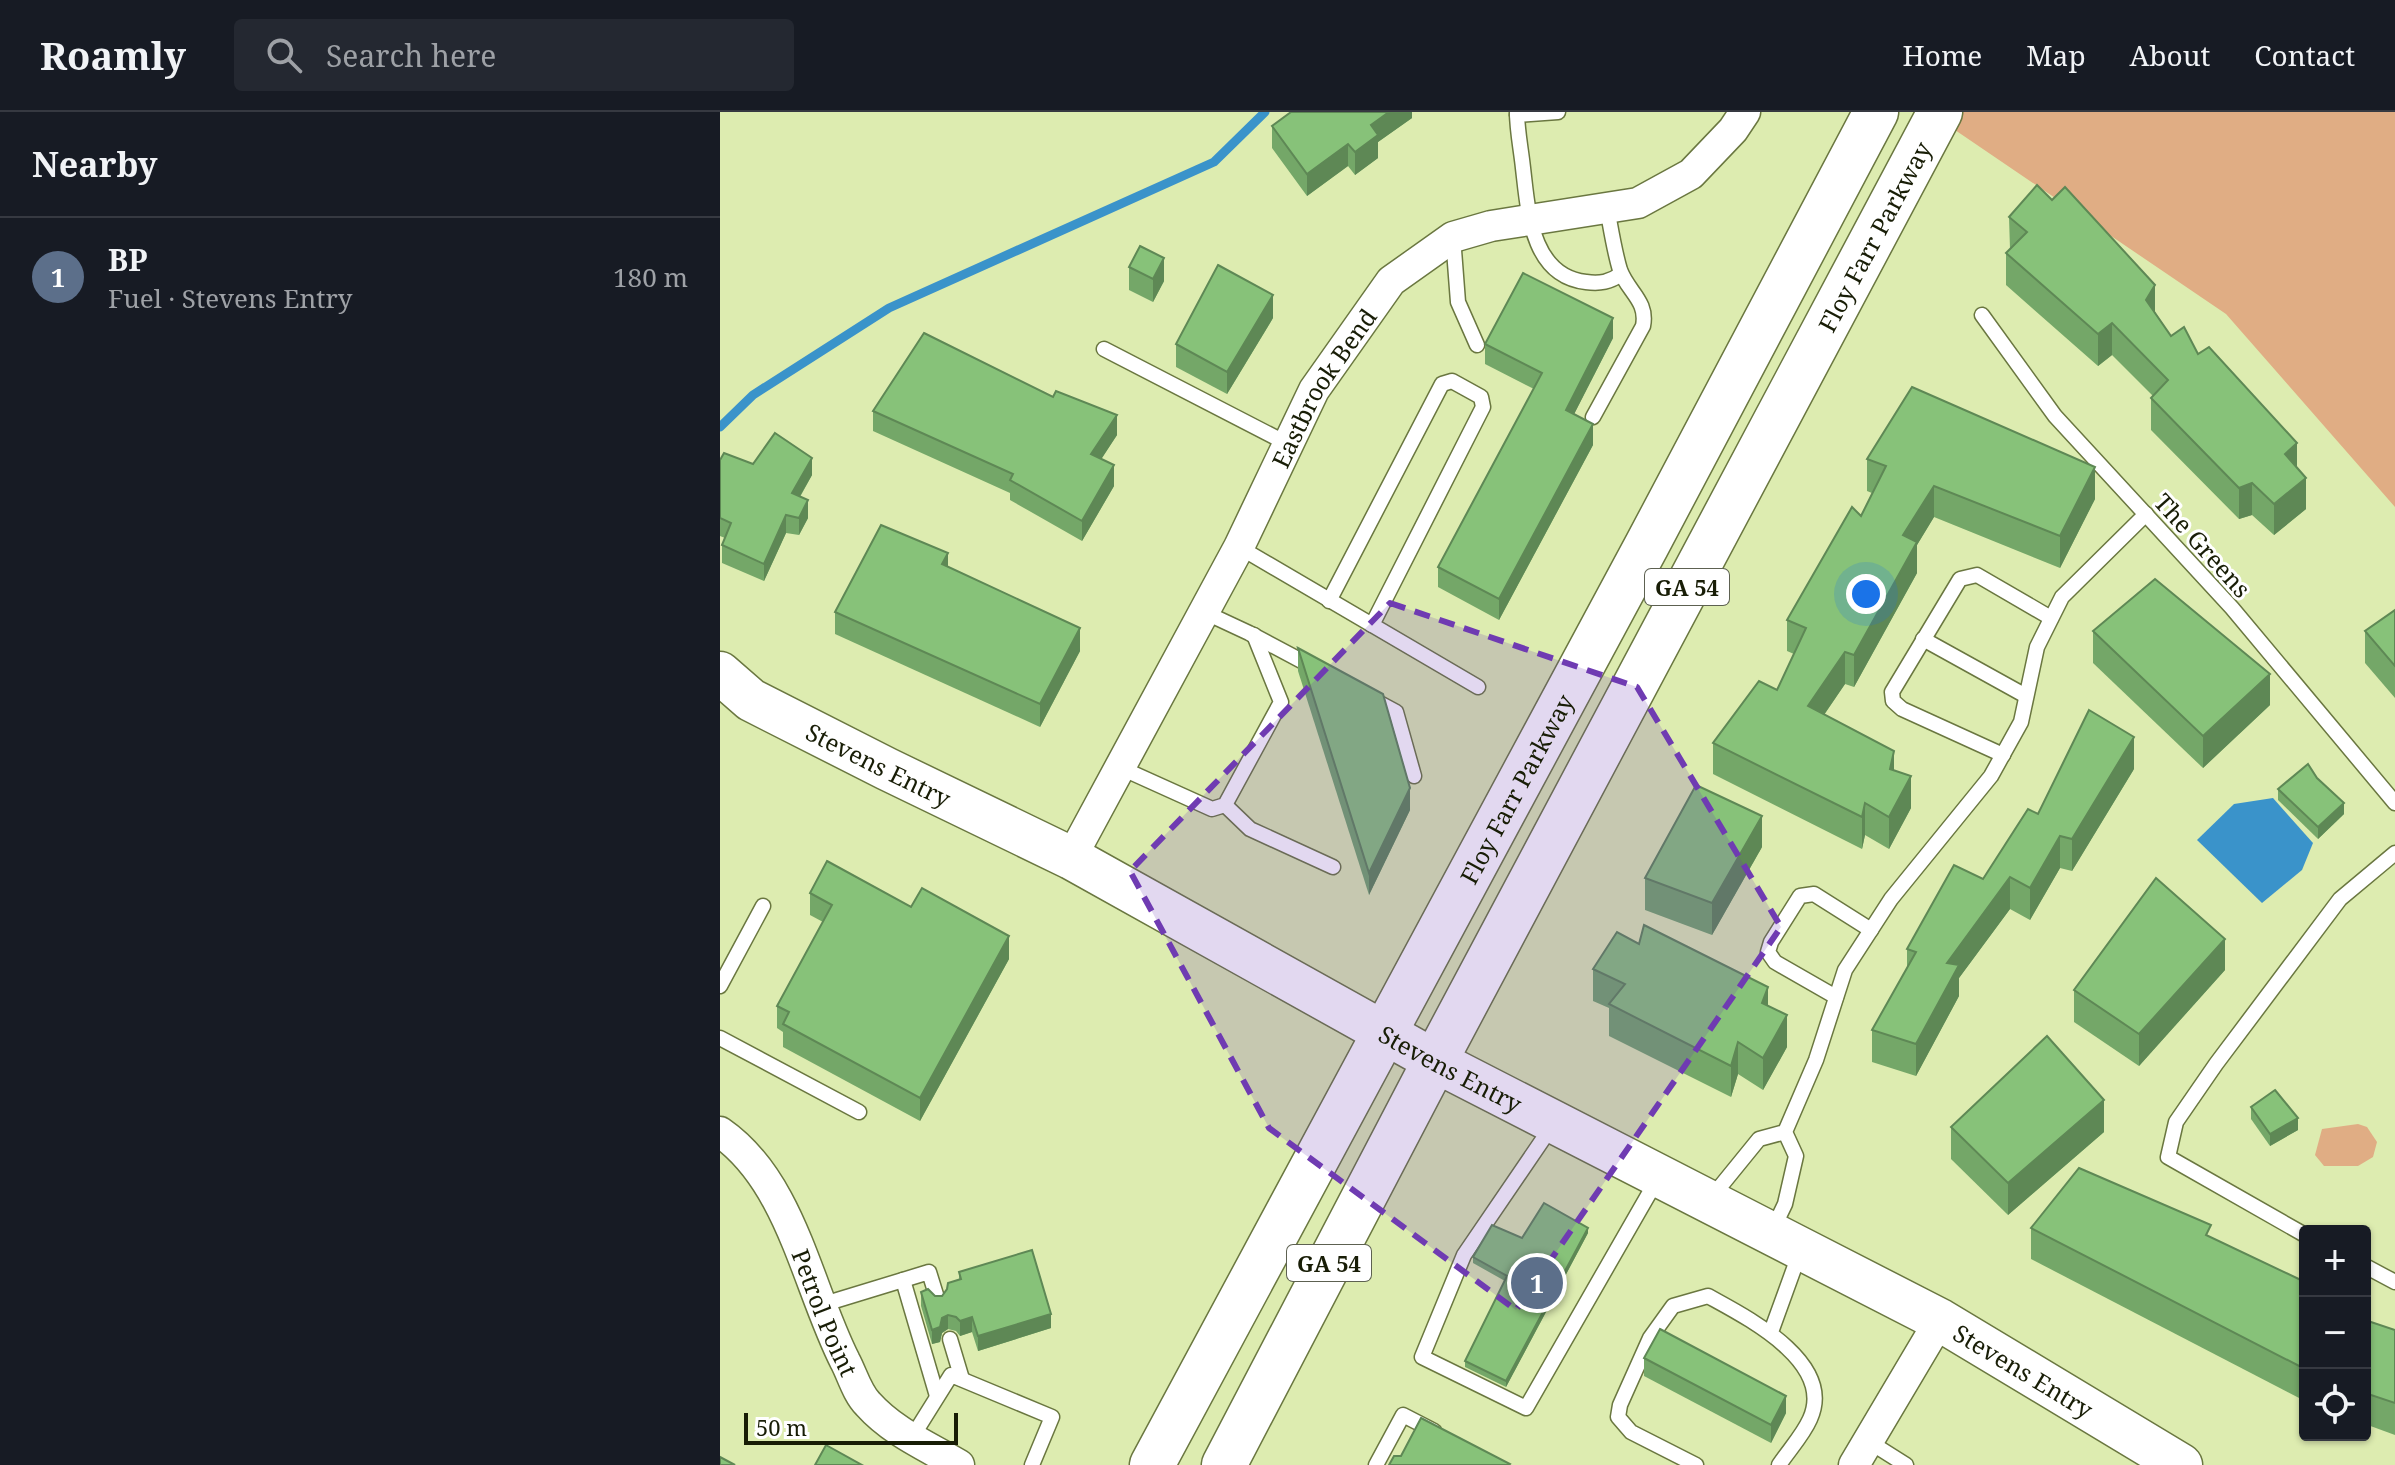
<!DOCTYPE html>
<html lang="en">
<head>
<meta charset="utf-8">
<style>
  body { margin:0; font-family:"Noto Serif",serif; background:#242831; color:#f1f3f6 }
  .controls { position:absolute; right:24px; bottom:24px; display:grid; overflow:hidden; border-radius:8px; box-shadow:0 2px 6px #0004 }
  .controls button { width:72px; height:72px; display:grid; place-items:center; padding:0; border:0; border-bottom:2px solid #363941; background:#171b24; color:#f1f3f6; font:40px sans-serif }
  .scale { position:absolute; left:24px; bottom:20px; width:214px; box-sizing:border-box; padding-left:8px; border:4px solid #181d06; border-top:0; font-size:22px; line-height:28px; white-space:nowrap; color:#181d06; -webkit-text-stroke:6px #fff; paint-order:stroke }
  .you { position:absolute; left:1146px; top:482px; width:28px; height:28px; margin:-20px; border:6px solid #fff; border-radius:50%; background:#1a73e8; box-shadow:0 0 0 12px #1a73e833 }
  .badge { display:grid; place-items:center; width:52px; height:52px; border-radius:50%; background:#ea580c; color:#fff; font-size:26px; font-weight:700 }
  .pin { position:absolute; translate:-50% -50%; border:4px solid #fff; box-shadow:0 2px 8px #0006 }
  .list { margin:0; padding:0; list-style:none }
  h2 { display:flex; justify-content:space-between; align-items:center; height:104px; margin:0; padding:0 32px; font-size:34px }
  h2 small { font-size:26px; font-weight:400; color:#9ea1a6 }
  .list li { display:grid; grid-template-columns:52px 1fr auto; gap:24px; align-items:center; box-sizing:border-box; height:120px; padding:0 32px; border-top:2px solid #363941 }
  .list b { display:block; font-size:30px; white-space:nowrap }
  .list p { margin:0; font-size:26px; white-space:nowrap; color:#9ea1a6 }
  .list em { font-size:26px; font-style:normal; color:#9ea1a6 }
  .icon { flex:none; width:44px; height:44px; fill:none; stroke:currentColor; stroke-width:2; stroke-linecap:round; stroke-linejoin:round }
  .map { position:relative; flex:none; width:1675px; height:1353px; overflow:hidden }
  header { display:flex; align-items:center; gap:48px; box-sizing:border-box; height:112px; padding:0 40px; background:#171b24; border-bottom:2px solid #363941 }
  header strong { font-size:38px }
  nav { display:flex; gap:44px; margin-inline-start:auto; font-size:28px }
  .search { width:560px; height:72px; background:#242831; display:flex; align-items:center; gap:20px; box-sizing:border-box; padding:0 28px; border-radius:8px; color:#9ea1a6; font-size:30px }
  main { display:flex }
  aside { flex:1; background:#171b24 }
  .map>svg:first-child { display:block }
  .green { fill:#e0ad84 }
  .water { fill:#3a93ca }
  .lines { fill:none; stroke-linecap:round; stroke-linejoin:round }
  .stream { stroke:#3a93ca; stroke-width:9 }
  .lane-casing { stroke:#6a7740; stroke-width:17 }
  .street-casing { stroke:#6a7740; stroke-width:33 }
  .secondary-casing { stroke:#6a7740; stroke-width:45 }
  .primary-casing { stroke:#6a7740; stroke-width:47 }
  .lane { stroke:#fff; stroke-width:14 }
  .street { stroke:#fff; stroke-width:30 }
  .secondary { stroke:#fff; stroke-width:42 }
  .primary { stroke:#fff; stroke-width:44 }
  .wall { fill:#74a768 }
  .shaded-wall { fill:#5e8855 }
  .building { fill:#87c279; stroke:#5e8855; stroke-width:2 }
  .marked { fill:#6f3bb2; fill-opacity:0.2; stroke:#6f3bb2; stroke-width:6; stroke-dasharray:16 10; stroke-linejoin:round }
  .labels { text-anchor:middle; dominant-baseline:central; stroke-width:6; stroke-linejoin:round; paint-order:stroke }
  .shield { fill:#fff; stroke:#5d6151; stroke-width:2 }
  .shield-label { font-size:22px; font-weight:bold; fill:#181d06 }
  .street-label { font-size:24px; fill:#181d06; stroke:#fff }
</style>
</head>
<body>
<header>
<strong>Roamly</strong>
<div class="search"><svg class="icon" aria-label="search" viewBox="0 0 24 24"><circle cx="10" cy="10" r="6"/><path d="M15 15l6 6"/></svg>Search here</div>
<nav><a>Home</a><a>Map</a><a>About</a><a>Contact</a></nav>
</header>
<main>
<aside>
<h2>Nearby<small></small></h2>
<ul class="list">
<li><span class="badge" style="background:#5c6f8a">1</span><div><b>BP</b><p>Fuel · Stevens Entry</p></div><em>180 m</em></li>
</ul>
</aside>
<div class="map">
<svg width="1675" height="1353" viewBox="0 0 1675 1353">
  <rect width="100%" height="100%" fill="#ddecb0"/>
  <!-- green -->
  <g class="green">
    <path d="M1243,0H1675V395L1506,202L1235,18Z"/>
    <path d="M1638,1012L1647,1015L1657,1030L1653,1045L1638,1054H1604L1595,1043L1602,1017Z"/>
  </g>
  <!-- water -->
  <path class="water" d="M1553,686L1593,731L1582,758L1542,791L1477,728L1514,692Z"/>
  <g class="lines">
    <!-- stream -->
    <path class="stream" d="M0,315L33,283L169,196L494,50L545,0"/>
    <!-- lane casing -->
    <g class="lane-casing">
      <g id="lane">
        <path d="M797,0C797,18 801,37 803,56C808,98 811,164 866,170C880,172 890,170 901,162"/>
        <path d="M797,3L838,0"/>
        <path d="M733,125L738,190L757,233"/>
        <path d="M1262,203L1335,304L1512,496L1675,691"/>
        <path d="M384,237L570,333"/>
        <path d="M873,305L923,214C928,189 908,180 900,158C894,138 891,117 887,96"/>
        <path d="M519,435L758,575"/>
        <path d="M609,489L722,272L732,269L761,285L763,295L652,513"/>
        <path d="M484,500L529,521L593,555"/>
        <path d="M1203,527L1306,584"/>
        <path d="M650,586L676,600L694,664"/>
        <path d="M1283,643L1182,597L1173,589L1172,580L1240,467L1257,463L1331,506"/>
        <path d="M399,655L492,697L505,693L561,590L534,523"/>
        <path d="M505,693L530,717L613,755"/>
        <path d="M0,874L43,794"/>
        <path d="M1116,885L1055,850L1048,840L1051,830L1080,784L1094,782L1151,818"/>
        <path d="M0,926L139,1000"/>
        <path d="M832,1014L744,1143L702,1245L806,1296L938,1066"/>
        <path d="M991,1086L1039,1027L1065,1020"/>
        <path d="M1053,1117L1065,1092L1076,1044L1065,1020L1096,948L1125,858L1171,787L1271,664L1301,610L1317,535L1342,485L1426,402"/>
        <path d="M1585,1123L1448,1045L1456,1010L1496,952L1620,787L1675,741"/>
        <path d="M1645,1154L1675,1170"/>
        <path d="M183,1168L217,1284"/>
        <path d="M101,1193L209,1160L218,1189"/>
        <path d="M1051,1220L1080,1140"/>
        <path d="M230,1227L242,1267"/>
        <path d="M191,1327L231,1263L332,1305L312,1353"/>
        <path d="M1148,1329L1186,1353"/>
        <path d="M656,1353L683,1303L714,1319"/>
        <path d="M976,1353L911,1320L898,1305L900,1293L930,1226L953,1194L988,1184C1026,1205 1116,1250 1090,1307C1083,1323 1069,1338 1059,1353"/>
      </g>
    </g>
    <!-- street casing -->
    <g class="street-casing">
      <g id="street">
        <path id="s1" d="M351,746L519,435L594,278L671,169L733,125L771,114L918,91L971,62L1013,18L1025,0"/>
        <path id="s2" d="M0,1020C71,1069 87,1174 125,1249C132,1262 137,1281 148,1292C173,1320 207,1334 239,1353"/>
        <path d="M1134,1353L1220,1208"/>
      </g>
    </g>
    <!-- secondary casing -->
    <g class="secondary-casing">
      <g id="secondary">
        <path id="s3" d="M0,561L31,588L167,657L351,746L715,949L1220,1208L1461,1353"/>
      </g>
    </g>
    <!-- primary casing -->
    <g class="primary-casing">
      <g id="primary">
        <path id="s4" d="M432,1353L927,433L1156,0"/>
        <path id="s5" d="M504,1353L715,949L1220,0"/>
      </g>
    </g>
    <!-- lane -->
    <use href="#lane" class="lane"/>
    <!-- street -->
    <use href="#street" class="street"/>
    <!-- secondary -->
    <use href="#secondary" class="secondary"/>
    <!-- primary -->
    <use href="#primary" class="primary"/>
  </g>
  <!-- wall -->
  <g class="wall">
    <path d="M692,0V6L658,30V46L635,63L628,54L587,84L552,36V14Z"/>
    <path d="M1289,105L1435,200L1451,224L1478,242L1577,355L1586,397L1554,423L1532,403L1519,407L1431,318V286L1433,284L1392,243L1378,254L1286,173V141L1290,137Z"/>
    <path d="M409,155L444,169L433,190L409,178Z"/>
    <path d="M553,206L507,282L456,255V232Z"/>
    <path d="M893,226L854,302L873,333L779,508L718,475V455L814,277L765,252V232Z"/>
    <path d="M153,299L397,323L381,347L394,374L362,429L290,388V381L153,319Z"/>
    <path d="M1147,347L1375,387L1340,456L1214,405L1197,433V461L1134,575L1125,572L1104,603L1174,658L1191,696L1169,737L1145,723L1142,737L993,662V631L1057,578L1074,542L1067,539V508L1141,404L1152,381L1147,379Z"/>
    <path d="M0,348L33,352L92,363L80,385L88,406L79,423L66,421L44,469L2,451V433L5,426L0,424Z"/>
    <path d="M228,455L360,539L320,615L115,522V500Z"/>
    <path d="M1675,498V586L1645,551V519Z"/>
    <path d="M1373,519L1550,593L1483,656L1373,551Z"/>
    <path d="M578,536L690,698L649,783L578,559Z"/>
    <path d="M1414,657L1352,759L1340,756L1310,808L1290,797L1239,866V884L1196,964L1152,950V918L1187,857V837L1263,767L1318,702Z"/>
    <path d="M1597,666L1624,702L1598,727L1558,688V677Z"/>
    <path d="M1042,735L992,823L925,798V766Z"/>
    <path d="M90,781L191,795L289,847L200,1009L63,935V920L57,916V894L103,810L90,803Z"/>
    <path d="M919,832L1048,894L1067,935L1043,978L1018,962L1011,985L889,924V896L873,889V857Z"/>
    <path d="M1505,858L1419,954L1354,910V878Z"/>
    <path d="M1531,995L1578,1018L1550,1034L1531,1007Z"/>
    <path d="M1231,1015L1384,1020L1288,1103L1231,1047Z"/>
    <path d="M1311,1116L1491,1125L1585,1170V1289L1311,1147Z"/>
    <path d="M868,1121L786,1275L745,1255V1249L785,1169L753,1151V1145L802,1126Z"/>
    <path d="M239,1160L331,1216L258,1239L252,1220L240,1224L236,1219L228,1217L222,1221L220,1230L212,1232L201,1194V1180L215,1184H222L239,1168Z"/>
    <path d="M1645,1208L1675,1218V1323L1645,1312Z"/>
    <path d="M924,1246L1066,1301L1051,1331L924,1264Z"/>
  </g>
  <!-- shaded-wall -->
  <g class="shaded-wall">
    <path d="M669,0H692V6L658,30V46L635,63V40L651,13Z"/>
    <path d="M628,32V54L587,84V62Z"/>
    <path d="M444,146V169L433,190V167Z"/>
    <path d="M1435,173V205L1426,188Z"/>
    <path d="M553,183V206L507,282V260Z"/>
    <path d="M893,206V226L846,318V298Z"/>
    <path d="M1392,211V243L1378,254V222Z"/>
    <path d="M397,303V323L371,363V342Z"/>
    <path d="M873,312V333L779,508V487Z"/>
    <path d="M1577,331V363L1565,342Z"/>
    <path d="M92,346V363L72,398V381Z"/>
    <path d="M394,353V374L362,429V409Z"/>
    <path d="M1375,355V387L1340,456V424Z"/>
    <path d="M1586,366V397L1554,423V392Z"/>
    <path d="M1532,371V403L1519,407V376Z"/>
    <path d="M1214,374V405L1197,433V461L1134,575V543L1183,423Z"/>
    <path d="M88,388V406L79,423V406Z"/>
    <path d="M66,403V421L44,469V452Z"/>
    <path d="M228,441V463L222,452Z"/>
    <path d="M360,516V539L320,615V592Z"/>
    <path d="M1125,540V572L1088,626V594Z"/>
    <path d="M1550,562V593L1483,656V624Z"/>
    <path d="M1414,625V657L1352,759V727Z"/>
    <path d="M1174,639V671L1170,657Z"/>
    <path d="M1191,664V696L1169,737V705Z"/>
    <path d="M690,676V698L649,783V761Z"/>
    <path d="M1145,691V723L1142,737V705Z"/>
    <path d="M1624,691V702L1598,727V715Z"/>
    <path d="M1042,704V735L992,823V791Z"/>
    <path d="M1340,724V756L1310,808V776Z"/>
    <path d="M1290,765V797L1239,866V884L1196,964V932L1227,851Z"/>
    <path d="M289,824V847L200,1009V986Z"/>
    <path d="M1505,827V858L1419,954V922Z"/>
    <path d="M1048,875V906L1042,891Z"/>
    <path d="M1067,903V935L1043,978V946Z"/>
    <path d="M1018,930V962L1011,985V954Z"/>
    <path d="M1384,988V1020L1288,1103V1071Z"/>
    <path d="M1578,1006V1018L1550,1034V1022Z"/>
    <path d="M868,1116V1121L786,1275V1269Z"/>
    <path d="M331,1202V1216L258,1239V1224Z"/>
    <path d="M228,1203V1217L222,1221L220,1230L212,1232V1218L222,1206Z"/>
    <path d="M252,1205V1220L240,1224V1209Z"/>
    <path d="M1066,1284V1301L1051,1331V1313Z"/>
  </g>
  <!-- building -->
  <g class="building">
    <path d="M571,0H669L651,13L658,23L635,40L628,32L587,62L552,14Z"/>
    <path d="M1317,73L1332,88L1345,75L1435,173L1426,188L1451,224L1464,215L1478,242L1489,235L1577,331L1565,342L1586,366L1554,392L1532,371L1519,376L1431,286L1448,268L1392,211L1378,222L1286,141L1307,120L1289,105Z"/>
    <path d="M420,134L444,146L433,167L409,155Z"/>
    <path d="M498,153L553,183L507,260L456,232Z"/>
    <path d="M803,161L893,206L846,298L873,312L779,487L718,455L822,261L765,232Z"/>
    <path d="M204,221L333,285L336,279L397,303L371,342L394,353L362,409L290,368L293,362L153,299Z"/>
    <path d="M1192,275L1375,355L1340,424L1214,374L1183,423L1197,430L1134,543L1125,540L1088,594L1174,639L1170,657L1191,664L1169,705L1145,691L1142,705L993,631L1039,569L1057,578L1086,516L1067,508L1132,395L1141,404L1166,354L1147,347Z"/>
    <path d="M55,321L92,346L72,381L88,388L79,406L66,403L44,452L2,433L11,411L0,406V348L4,341L33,352Z"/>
    <path d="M161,413L228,441L222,452L360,516L320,592L115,500Z"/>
    <path d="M1435,467L1550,562L1483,624L1373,519Z"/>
    <path d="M1675,498V554L1645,519Z"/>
    <path d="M578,536L663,582L690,676L649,761Z"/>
    <path d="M1369,598L1414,625L1352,727L1340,724L1310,776L1290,765L1227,851L1239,853L1196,932L1152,918L1196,840L1187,837L1234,753L1263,767L1308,697L1318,702Z"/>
    <path d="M1588,652L1597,666L1624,691L1598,715L1558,677Z"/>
    <path d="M976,673L1042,704L992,791L925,766Z"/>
    <path d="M107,749L191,795L202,776L289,824L200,986L63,912L69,900L57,894L112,793L90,781Z"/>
    <path d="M1436,766L1505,827L1419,922L1354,878Z"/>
    <path d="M924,813L1048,875L1042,891L1067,903L1043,946L1018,930L1011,954L889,892L905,872L873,857L897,820L919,832Z"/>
    <path d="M1327,924L1384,988L1288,1071L1231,1015Z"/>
    <path d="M1555,978L1578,1006L1550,1022L1531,995Z"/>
    <path d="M1359,1056L1491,1113L1486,1123L1585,1170V1257L1311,1116Z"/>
    <path d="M824,1091L868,1116L786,1269L745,1249L787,1164L753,1145L772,1113L802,1126Z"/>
    <path d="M312,1138L331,1202L258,1224L252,1205L240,1209L236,1205L228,1203L222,1206L220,1215L212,1218L201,1180L208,1177L215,1184H222L227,1177L228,1171L241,1167L239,1160Z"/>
    <path d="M1645,1208L1675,1218V1291L1645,1281Z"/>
    <path d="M940,1217L1066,1284L1051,1313L924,1246Z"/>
    <path d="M701,1306L790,1352L789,1353H669L674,1344H681Z"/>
    <path d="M106,1333L142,1353H95Z"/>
    <path d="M0,1345L15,1353H0Z"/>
  </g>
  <!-- marked area -->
  <path class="marked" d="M670,491L917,575L1061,815L796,1198L549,1016L410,759Z"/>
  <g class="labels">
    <!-- shield labels -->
    <g class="shield">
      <rect x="925" y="457" width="84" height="36" rx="6"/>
      <rect x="567" y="1133" width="84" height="36" rx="6"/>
    </g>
    <g class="shield-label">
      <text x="967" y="475">GA 54</text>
      <text x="609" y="1151">GA 54</text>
    </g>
    <!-- street labels -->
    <g class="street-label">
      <text stroke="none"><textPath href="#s5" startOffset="1390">Floy Farr Parkway</textPath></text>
      <text stroke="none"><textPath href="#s1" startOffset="534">Eastbrook Bend</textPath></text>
      <text transform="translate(1483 433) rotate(48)">The Greens</text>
      <text stroke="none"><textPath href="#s3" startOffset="184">Stevens Entry</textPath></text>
      <text stroke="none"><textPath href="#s4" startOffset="768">Floy Farr Parkway</textPath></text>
      <text stroke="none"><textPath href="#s3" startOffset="832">Stevens Entry</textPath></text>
      <text stroke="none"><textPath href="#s2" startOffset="212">Petrol Point</textPath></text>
      <text stroke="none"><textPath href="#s3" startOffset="1480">Stevens Entry</textPath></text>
    </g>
  </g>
</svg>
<div class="controls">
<button>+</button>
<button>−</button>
<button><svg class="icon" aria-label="locate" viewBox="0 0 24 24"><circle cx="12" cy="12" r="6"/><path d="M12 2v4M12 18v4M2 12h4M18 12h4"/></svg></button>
</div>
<div class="scale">50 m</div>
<div class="you"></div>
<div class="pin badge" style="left:817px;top:1171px;background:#5c6f8a">1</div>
</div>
</main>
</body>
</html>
